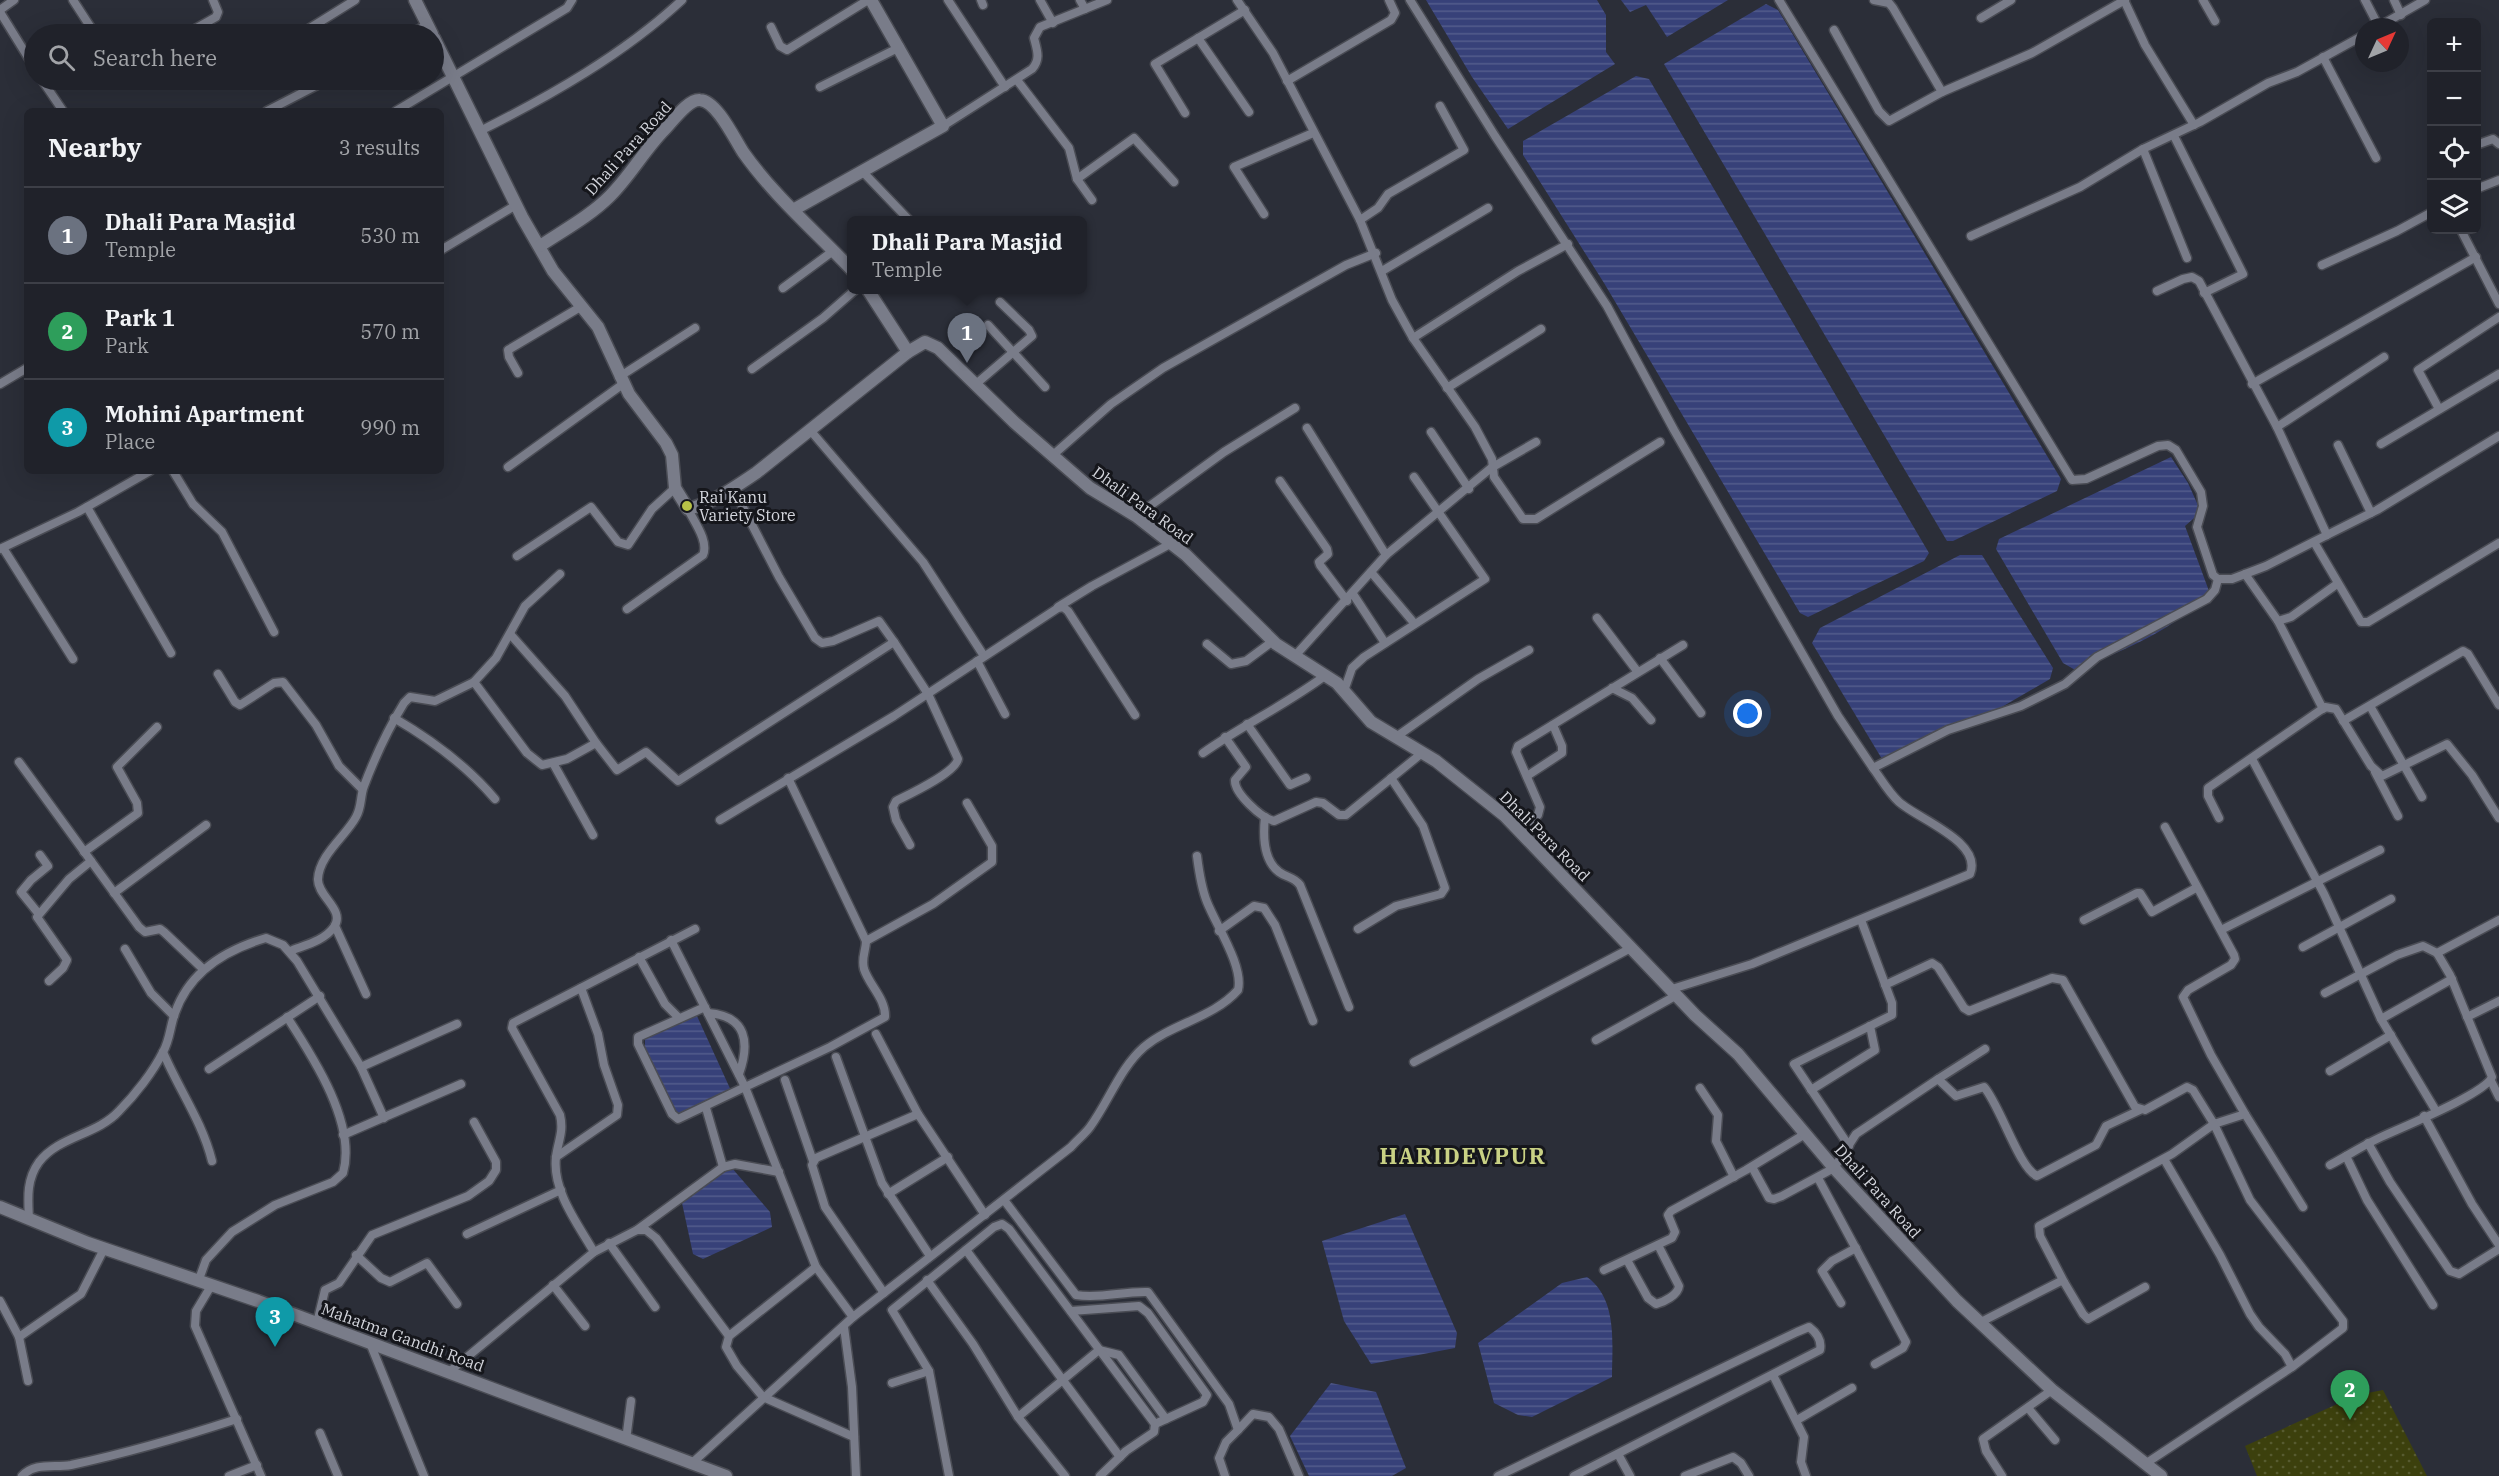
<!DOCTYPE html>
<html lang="en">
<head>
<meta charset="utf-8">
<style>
  body { margin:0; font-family:"IBM Plex Serif",serif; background:#282a32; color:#f1f3f6 }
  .controls { position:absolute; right:18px; top:18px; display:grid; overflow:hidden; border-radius:9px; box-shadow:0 6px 24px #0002 }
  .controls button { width:54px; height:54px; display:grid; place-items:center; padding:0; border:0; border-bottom:2px solid #3d3f47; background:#20222a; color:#f1f3f6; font:30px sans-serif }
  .compass { position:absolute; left:2355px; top:18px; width:54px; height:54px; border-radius:50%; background:#20222a; box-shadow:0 6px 24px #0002; rotate:46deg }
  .you { position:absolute; left:1748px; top:714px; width:21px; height:21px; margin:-15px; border:4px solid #fff; border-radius:50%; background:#1a73e8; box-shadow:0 0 0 9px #1a73e833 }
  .badge { display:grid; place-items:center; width:39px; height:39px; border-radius:50%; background:#8bbbb9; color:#fff; font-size:20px; font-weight:700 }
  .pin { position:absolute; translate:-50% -50px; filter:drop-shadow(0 2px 3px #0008) }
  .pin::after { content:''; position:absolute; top:32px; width:21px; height:18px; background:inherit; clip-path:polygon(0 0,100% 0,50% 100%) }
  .popup { position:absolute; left:847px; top:216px; width:240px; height:78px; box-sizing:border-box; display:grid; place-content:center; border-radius:9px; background:#20222a; filter:drop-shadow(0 2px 4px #0005); font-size:20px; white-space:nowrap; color:#a2a4a8 }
  .popup b { font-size:22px; color:#f1f3f6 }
  .popup::after { content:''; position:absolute; left:50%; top:100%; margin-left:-12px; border:12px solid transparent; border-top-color:#20222a }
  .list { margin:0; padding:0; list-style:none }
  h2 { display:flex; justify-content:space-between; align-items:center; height:78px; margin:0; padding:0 24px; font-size:26px }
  h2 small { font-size:20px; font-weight:400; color:#a2a4a8 }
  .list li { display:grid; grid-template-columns:39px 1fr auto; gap:18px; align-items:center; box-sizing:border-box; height:96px; padding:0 24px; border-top:2px solid #3d3f47 }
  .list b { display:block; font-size:22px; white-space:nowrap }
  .list p { margin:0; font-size:20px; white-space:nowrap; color:#a2a4a8 }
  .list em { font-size:20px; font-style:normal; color:#a2a4a8 }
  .icon { flex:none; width:33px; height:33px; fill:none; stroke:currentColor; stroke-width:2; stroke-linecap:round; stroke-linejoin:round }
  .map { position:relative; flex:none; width:2499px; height:1476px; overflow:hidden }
  .search { position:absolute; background:#20222a; box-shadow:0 6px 24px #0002; left:24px; top:24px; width:420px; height:66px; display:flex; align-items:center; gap:15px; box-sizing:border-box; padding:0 21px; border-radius:33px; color:#a2a4a8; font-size:22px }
  .panel { position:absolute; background:#20222a; box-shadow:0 6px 24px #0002; left:24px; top:108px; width:420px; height:366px; border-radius:9px }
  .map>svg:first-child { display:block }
  .park { fill:url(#park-dots) }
  .water { fill:url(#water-rules) }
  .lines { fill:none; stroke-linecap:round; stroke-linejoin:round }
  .street-casing { stroke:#4a4c54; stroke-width:11 }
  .secondary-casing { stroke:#4a4c54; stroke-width:15 }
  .street { stroke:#797c89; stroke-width:8 }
  .secondary { stroke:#797c89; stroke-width:12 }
  .poi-dot { fill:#b7c147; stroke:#15161b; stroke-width:2 }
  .labels { text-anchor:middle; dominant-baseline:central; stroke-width:6; stroke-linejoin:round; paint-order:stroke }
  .street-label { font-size:16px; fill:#d4d6dd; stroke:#15161b }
  .poi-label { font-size:16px; fill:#d4d6dd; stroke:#15161b; text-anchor:start }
  .district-label { font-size:22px; font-weight:bold; letter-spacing:1.5px; fill:#c9d184; stroke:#15161b }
</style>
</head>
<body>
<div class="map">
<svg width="2499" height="1476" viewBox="0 0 2499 1476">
  <defs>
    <pattern id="park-dots" width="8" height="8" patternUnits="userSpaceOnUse" patternTransform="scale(1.5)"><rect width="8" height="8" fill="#3c400d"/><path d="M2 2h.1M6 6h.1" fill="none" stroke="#575b30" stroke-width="1.8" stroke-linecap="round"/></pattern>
    <pattern id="water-rules" width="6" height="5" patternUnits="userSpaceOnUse" patternTransform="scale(1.5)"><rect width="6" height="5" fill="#374179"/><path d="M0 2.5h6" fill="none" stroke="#535c8c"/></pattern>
  </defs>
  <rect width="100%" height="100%" fill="#2b2e38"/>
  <!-- park -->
  <path class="park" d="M2383,1390L2427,1476H2257L2245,1446L2357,1395Z"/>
  <!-- water -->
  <g class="water">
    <path d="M1426,0H1597L1606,15V52L1615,64L1508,129L1472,77Z"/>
    <path d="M1621,0H1728L1667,37L1646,5L1630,12Z"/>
    <path d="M1766,4L1778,10L2061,479L2057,491L1953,541H1947L1664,64Z"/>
    <path d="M1636,76L1649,79L1929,553L1924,561L1808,617L1800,613L1604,283L1523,155V141Z"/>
    <path d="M2171,457L2188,483L2201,512L2185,526L2209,591C2177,631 2122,649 2077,671L2063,663L1996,549L1999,539Z"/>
    <path d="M1960,555H1982L2053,668L2050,679L1988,715L1895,762L1882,759L1812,643L1820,628Z"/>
    <path d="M687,1013L697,1016L733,1095L679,1119L645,1049V1034Z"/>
    <path d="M731,1167L770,1212L772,1227L703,1259L693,1254L682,1203Z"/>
    <path d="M1405,1214L1457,1333L1455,1348L1371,1364L1344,1321L1322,1241Z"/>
    <path d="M1587,1277C1618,1299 1612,1344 1612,1377L1532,1417L1518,1415L1494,1403L1478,1343L1562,1283Z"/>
    <path d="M1331,1383L1376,1392L1406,1468L1392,1476H1309L1290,1436Z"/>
  </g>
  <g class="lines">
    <!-- street casing -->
    <g class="street-casing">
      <g id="street">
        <path d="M73,0L95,34"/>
        <path d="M948,0L1005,87"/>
        <path d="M981,0L983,5"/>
        <path d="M1040,0L1053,23"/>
        <path d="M1080,0L1085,9"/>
        <path d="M1237,0L1273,53L1360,220L1392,300L1413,338L1475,427L1492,459L1494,477L1523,519H1536L1660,442"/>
        <path d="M1410,0L1495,136L1607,306L1674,430L1838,716L1873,768"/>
        <path d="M1779,0L2072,480L2086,479L2158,446L2168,445L2176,450L2201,492L2203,506L2197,527L2213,575L2218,579H2232L2266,566L2327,535L2377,510L2499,436"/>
        <path d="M1874,0L1889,3L1893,8L1942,92"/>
        <path d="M2124,0L2145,45L2194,125"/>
        <path d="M2203,0L2215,21"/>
        <path d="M2365,0L2379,27"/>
        <path d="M2394,0L2401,15"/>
        <path d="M0,10L14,0"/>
        <path d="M0,12L34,67"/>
        <path d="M1981,18L2011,0"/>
        <path d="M771,27L780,46L787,50L868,0"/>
        <path d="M2378,27L2425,0"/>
        <path d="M1834,30L1879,111L1889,121L1942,92L2032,53L2125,0"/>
        <path d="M302,33L355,0"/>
        <path d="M186,34L216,17L218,12L213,0"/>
        <path d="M409,34L427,25"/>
        <path d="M1198,38L1249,112"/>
        <path d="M2323,57L2376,158"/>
        <path d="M42,80L63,111"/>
        <path d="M1017,80L1069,148L1077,179L1092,200"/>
        <path d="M1287,81L1391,20L1395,13L1389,0"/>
        <path d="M820,87L900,47"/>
        <path d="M267,111L327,80"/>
        <path d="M396,111L567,8L572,0"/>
        <path d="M1185,113L1155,64L1245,10"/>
        <path d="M943,126L1032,69C1041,59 1037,50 1034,38L1040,27L1107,0"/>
        <path d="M480,131C550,96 624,54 682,0"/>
        <path d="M2174,136L2243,274L2204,293"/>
        <path d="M2476,145L2493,139L2499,144"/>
        <path d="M2143,149L2187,258"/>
        <path d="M862,171L909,220"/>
        <path d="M1077,179L1134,138L1174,182"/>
        <path d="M2476,189L2499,180"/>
        <path d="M1264,214L1234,167L1313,133"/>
        <path d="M1360,220L1378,208L1388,194L1464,150L1440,106"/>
        <path d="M2461,230L2499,304"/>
        <path d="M1971,236L2080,187L2143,149L2200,122L2268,83L2297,72L2364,35"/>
        <path d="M441,250L516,205"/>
        <path d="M2322,265L2397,231L2432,212"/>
        <path d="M1382,271L1488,208"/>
        <path d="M783,288L833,251"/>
        <path d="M2157,291L2183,279L2192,277L2199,281L2277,427L2327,535"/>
        <path d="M988,325L1045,387"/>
        <path d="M1413,338L1518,271L1568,244"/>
        <path d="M752,369L823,318L855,290"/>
        <path d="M518,373L509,357L508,350L582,306"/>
        <path d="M619,377L695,328"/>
        <path d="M0,384L27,368"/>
        <path d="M976,384L1032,336L1029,330L1000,302"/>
        <path d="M2252,384L2476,257"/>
        <path d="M1447,388L1541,329"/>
        <path d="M2439,409L2418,370L2499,317"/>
        <path d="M2277,427L2384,357"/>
        <path d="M1307,428L1386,555"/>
        <path d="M810,430L923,562L984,656"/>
        <path d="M1431,432L1469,489"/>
        <path d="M2381,444L2499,374"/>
        <path d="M2338,445L2371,513"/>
        <path d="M1053,455L1111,404L1163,368L1346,265L1376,253"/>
        <path d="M508,467L623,384"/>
        <path d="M173,471L193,504L222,532L274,632"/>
        <path d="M1280,481L1327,549L1328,554L1319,562L1320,565L1347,601"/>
        <path d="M87,507L171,653"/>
        <path d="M1136,516L1224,452L1295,408"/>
        <path d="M2314,542L2361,622H2368L2499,543"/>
        <path d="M3,548L73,659"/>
        <path d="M0,549L78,512L150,471"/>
        <path d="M517,556L591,507L618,542L628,545L652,509L675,488"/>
        <path d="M1371,572L1414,623"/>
        <path d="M2245,574L2278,621L2291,617L2337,584"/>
        <path d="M1353,594L1385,643"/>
        <path d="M1058,607L1092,586L1172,543"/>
        <path d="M627,609L703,555C709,541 694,522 688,509"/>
        <path d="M1597,618L1637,671"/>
        <path d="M2278,621L2323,709"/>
        <path d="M510,634L565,696L596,743"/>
        <path d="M894,642L928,694L958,759C955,773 910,794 896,801L893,807L896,820L910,845"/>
        <path d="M1207,644L1231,664L1246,661L1273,641"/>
        <path d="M1294,657L1386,555L1491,468L1536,442"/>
        <path d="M1660,658L1701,713"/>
        <path d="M977,661L1005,714"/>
        <path d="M218,674L235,702L240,705L274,683L283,682L316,725L339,766L362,789"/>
        <path d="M474,682L527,753L542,765L567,759L596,743L617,770L646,752L678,781L894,642L879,621L833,641L822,643L815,638L779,577L733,488"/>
        <path d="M1612,688L1632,698L1651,720"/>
        <path d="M1344,691L1352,668L1364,657L1485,579L1414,477"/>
        <path d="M2370,706L2422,797"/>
        <path d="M394,718C432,740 467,766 495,799"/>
        <path d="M2343,721L2463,651L2468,654L2499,705"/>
        <path d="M1247,724L1290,785L1306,778"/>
        <path d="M1225,737L1246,767L1235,780C1234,793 1261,818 1274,821L1316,802L1323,803L1339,815H1346L1422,753"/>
        <path d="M1396,737L1478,679L1529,650"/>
        <path d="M1203,753C1243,725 1287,704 1326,675"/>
        <path d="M2252,759L2324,894L2381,1019L2436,1111"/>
        <path d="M19,762L139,927L145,932L160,929L164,932L203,969"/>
        <path d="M553,763L593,835"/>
        <path d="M2375,772L2398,816"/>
        <path d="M1527,776L1562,753V746L1553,725"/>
        <path d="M788,778L866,941C866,951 861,958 864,969C869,985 886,999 885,1017L830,1047L745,1087L816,1267L853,1317"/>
        <path d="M1265,817C1263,835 1263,860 1279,872C1287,878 1293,876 1300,885L1349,1007"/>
        <path d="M2219,818L2208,796V788L2325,707L2336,709L2371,766L2382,776L2447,744L2472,775L2499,818"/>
        <path d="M720,820L894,716L1058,608L1063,607L1068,611L1135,715"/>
        <path d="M2165,827L2234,955L2235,959L2231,965L2188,990L2183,997L2211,1055L2245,1114"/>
        <path d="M1518,830L1538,815L1540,807L1516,752L1518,746L1683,645"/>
        <path d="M84,852L138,813L137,803L117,767L157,727"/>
        <path d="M114,893L206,825"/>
        <path d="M38,913L21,892L31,880L48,866L40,855"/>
        <path d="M2084,920L2137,893H2140L2152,912L2196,888"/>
        <path d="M335,926L366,994"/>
        <path d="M1358,929L1396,906L1441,894L1445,888L1423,826L1391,778"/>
        <path d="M2221,930L2380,850"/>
        <path d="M1219,931L1254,906L1264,908L1275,925L1313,1021"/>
        <path d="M671,940L745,1087L678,1119L672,1114L638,1044V1037L705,1007"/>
        <path d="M866,941L933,904L992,862V846L967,803"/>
        <path d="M2303,947L2391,899"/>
        <path d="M125,949L151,993L174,1016"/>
        <path d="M290,951C305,945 324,941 334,927C346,910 317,896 318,879C319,855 346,836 356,817C362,807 360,796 364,786C375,757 388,729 404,703L410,697L435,701L474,682L496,658L525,606L560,574"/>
        <path d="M2437,953L2499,920"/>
        <path d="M639,957L665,1004L679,1018"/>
        <path d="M49,981L63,968L67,960L37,917L69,879L91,861"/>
        <path d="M1885,985L1932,963L1938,967L1964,1008L1969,1011L2052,978L2063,980L2135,1107L2145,1110L2187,1087L2193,1090L2214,1124L2245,1114L2303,1207"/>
        <path d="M1672,989L1752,964L1970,874C1983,842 1918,819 1899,802C1889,793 1881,779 1873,768L1948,730L2021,706L2065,684L2097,657L2207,599L2215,590L2218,579"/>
        <path d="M2325,993L2397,955L2423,946L2437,953L2450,975L2492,1077C2485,1094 2400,1128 2379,1138C2362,1146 2347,1156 2330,1165"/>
        <path d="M708,1013C747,1016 750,1043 739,1074"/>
        <path d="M2467,1017L2499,1001"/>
        <path d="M2381,1019L2452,979"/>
        <path d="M876,1034L918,1114"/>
        <path d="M1596,1040L1677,995"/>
        <path d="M163,1052C179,1090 202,1121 212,1161"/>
        <path d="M836,1057L882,1183L930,1256"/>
        <path d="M1414,1062L1631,948"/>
        <path d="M361,1067L457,1024"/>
        <path d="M209,1069L320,996"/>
        <path d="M2330,1071L2391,1035"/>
        <path d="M1938,1079L1985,1049"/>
        <path d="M785,1080L813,1161"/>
        <path d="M2491,1081L2499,1097"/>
        <path d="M1700,1088L1718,1115L1716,1141L1734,1177"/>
        <path d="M1811,1090L1875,1050L1870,1026"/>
        <path d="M706,1108L723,1167"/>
        <path d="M2424,1116L2472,1204L2499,1245"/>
        <path d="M343,1135L461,1084"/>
        <path d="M2368,1143L2390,1182L2450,1271L2459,1274L2499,1249"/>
        <path d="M1849,1146L1794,1064L1892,1015V1003L1861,920"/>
        <path d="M2346,1156L2367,1200L2433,1305"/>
        <path d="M556,1157L617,1115L618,1105L604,1065L598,1034L581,988"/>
        <path d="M2164,1159L2220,1255L2250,1314L2259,1327L2285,1354L2292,1367"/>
        <path d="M1752,1167L1769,1198L1774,1199L1782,1196L1834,1168L1856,1134L1938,1079L1956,1096L1984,1087C2000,1105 2019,1168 2037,1176L2096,1145L2106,1126L2140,1110"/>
        <path d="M1818,1178L1906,1342L1903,1348L1875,1364"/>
        <path d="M888,1194L948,1157"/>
        <path d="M1004,1200L1076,1295C1101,1299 1123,1291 1148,1292L1229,1404L1238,1430L1253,1414L1269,1417L1279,1429L1299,1476"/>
        <path d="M29,1219C28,1199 26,1180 39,1162C59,1136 97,1135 119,1111C135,1095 153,1072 163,1052C170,1040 170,1026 175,1013C189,972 225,950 266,938L283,945L297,961L361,1067L384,1118"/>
        <path d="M637,1230L723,1167L735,1164L779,1172"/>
        <path d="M467,1234L561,1190"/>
        <path d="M609,1243L655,1307"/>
        <path d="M966,1250L1120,1457"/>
        <path d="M594,1252C578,1224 552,1191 556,1157C558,1141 564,1132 560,1115L512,1028L513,1023L695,929"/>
        <path d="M356,1255L381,1278L390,1282L427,1263L457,1304"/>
        <path d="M1627,1260L1648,1298L1656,1304C1664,1302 1678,1295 1679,1286L1658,1245"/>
        <path d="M816,1267L729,1336L726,1347L737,1366L763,1397L854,1437"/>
        <path d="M1604,1270L1672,1238L1675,1232L1668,1215L1671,1211L1746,1170L1805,1134"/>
        <path d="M927,1280L973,1344L1018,1417L1065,1476"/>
        <path d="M198,1282L206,1260L232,1232L275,1205L333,1182L343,1173C357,1124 313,1057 287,1017"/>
        <path d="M2064,1282L2040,1236L2039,1226L2172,1154L2214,1124L2250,1200L2343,1321V1328L2292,1367L2145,1464"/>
        <path d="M553,1285L585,1326"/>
        <path d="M211,1286L196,1311L195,1326L261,1476"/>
        <path d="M884,1293L825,1207L812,1165L816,1158L918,1114L985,1215"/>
        <path d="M0,1301L19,1337L28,1381"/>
        <path d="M1841,1303L1822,1271L1832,1261L1856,1248"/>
        <path d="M1071,1311L1139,1306L1148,1313L1207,1395L1203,1402L1155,1424"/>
        <path d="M1981,1322L2061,1281L2064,1282L2083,1314L2088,1319L2145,1287"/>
        <path d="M317,1323L325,1290L339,1283L372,1235L468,1196L489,1181L496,1170V1162L474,1122"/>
        <path d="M844,1327L852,1387L856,1476"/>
        <path d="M19,1337L81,1294L104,1249"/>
        <path d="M370,1343L424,1476"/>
        <path d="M449,1372L594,1252L637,1230H646L656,1238L729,1336"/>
        <path d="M1773,1375L1804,1437L1801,1462L1806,1476"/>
        <path d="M892,1383L929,1371"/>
        <path d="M2028,1408L2055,1440"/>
        <path d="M1018,1417L1099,1350L1119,1355L1166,1419"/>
        <path d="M1797,1420L1852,1388"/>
        <path d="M320,1433L338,1476"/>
        <path d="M626,1440L631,1401"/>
        <path d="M1618,1454L1630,1476"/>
        <path d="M691,1464L853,1317L1071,1147C1077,1140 1085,1134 1090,1127C1109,1101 1120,1068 1144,1047C1173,1023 1213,1018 1238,990C1244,967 1216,925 1207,902C1201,887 1199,872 1197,856"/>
        <path d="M22,1476C35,1462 54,1468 71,1465C127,1453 182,1437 237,1419"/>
        <path d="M229,1476L257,1465"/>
        <path d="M949,1476L929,1371L892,1310L994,1227L1002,1224L1009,1229L1155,1424L1154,1432L1126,1451L1100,1476"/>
        <path d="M1225,1476L1219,1458L1226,1442L1238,1430"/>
        <path d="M1498,1476L1797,1332L1809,1327C1817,1333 1822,1340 1820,1350L1574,1476"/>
        <path d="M1685,1476L1733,1457L1741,1463L1749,1476"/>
        <path d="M2002,1476L1986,1451L1983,1439L2052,1390"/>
      </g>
    </g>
    <!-- secondary casing -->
    <g class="secondary-casing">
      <g id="secondary">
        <path d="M415,0L432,34"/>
        <path d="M434,38L522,217L553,271L598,327L629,394L666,443L672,455L675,488L688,509C713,503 735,487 756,473L908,352"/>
        <path d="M793,210L943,126L871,0"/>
        <path d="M540,246C564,230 590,216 610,196C631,175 645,149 665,129C673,121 688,99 700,100C717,101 735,140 743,152C774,196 815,231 852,270"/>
        <path d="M868,290L908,352L925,342L938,348L1014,422L1090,488L1136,516L1186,555L1276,644L1337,683L1371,722L1436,761L1505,816L1695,1015L1738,1054L1834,1168L1957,1301L2052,1390L2161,1476"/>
        <path d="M0,1207L88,1243L258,1301L726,1476"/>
      </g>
    </g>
    <!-- street -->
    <use href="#street" class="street"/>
    <!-- secondary -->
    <use href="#secondary" class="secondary"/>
  </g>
  <!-- markers -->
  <circle class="poi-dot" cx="687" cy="506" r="6"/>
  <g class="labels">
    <!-- street labels -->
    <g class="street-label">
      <text transform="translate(628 148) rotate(-48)">Dhali Para Road</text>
      <text transform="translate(1143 505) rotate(36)">Dhali Para Road</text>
      <text transform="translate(1545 836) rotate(45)">Dhali Para Road</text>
      <text transform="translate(1878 1191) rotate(48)">Dhali Para Road</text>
      <text transform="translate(403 1337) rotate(20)">Mahatma Gandhi Road</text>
    </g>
    <!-- poi labels -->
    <g class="poi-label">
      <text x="699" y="497">Rai Kanu<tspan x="699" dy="18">Variety Store</tspan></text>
    </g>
    <!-- district labels -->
    <g class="district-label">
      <text x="1463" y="1155">HARIDEVPUR</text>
    </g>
  </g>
</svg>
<div class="controls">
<button>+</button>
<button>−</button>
<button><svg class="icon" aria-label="locate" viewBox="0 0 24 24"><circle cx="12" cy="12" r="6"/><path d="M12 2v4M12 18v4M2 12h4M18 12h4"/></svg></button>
<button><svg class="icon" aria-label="layers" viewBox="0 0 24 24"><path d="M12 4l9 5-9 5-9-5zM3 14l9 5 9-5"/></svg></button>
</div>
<svg class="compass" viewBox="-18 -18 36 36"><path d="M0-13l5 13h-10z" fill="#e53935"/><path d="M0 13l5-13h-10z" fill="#a2a4a8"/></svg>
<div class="you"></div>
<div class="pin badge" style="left:967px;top:363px;background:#6b7280">1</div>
<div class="popup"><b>Dhali Para Masjid</b>Temple</div>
<div class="pin badge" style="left:2350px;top:1420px;background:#2e9e5b">2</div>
<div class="pin badge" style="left:275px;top:1347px;background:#0f9aa8">3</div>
<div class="search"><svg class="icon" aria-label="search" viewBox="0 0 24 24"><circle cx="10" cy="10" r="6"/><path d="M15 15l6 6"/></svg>Search here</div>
<section class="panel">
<h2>Nearby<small>3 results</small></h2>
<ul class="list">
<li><span class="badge" style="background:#6b7280">1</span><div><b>Dhali Para Masjid</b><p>Temple</p></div><em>530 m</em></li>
<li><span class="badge" style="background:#2e9e5b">2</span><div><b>Park 1</b><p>Park</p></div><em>570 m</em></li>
<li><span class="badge" style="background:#0f9aa8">3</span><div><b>Mohini Apartment</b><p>Place</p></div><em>990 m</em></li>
</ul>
</section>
</div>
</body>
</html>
